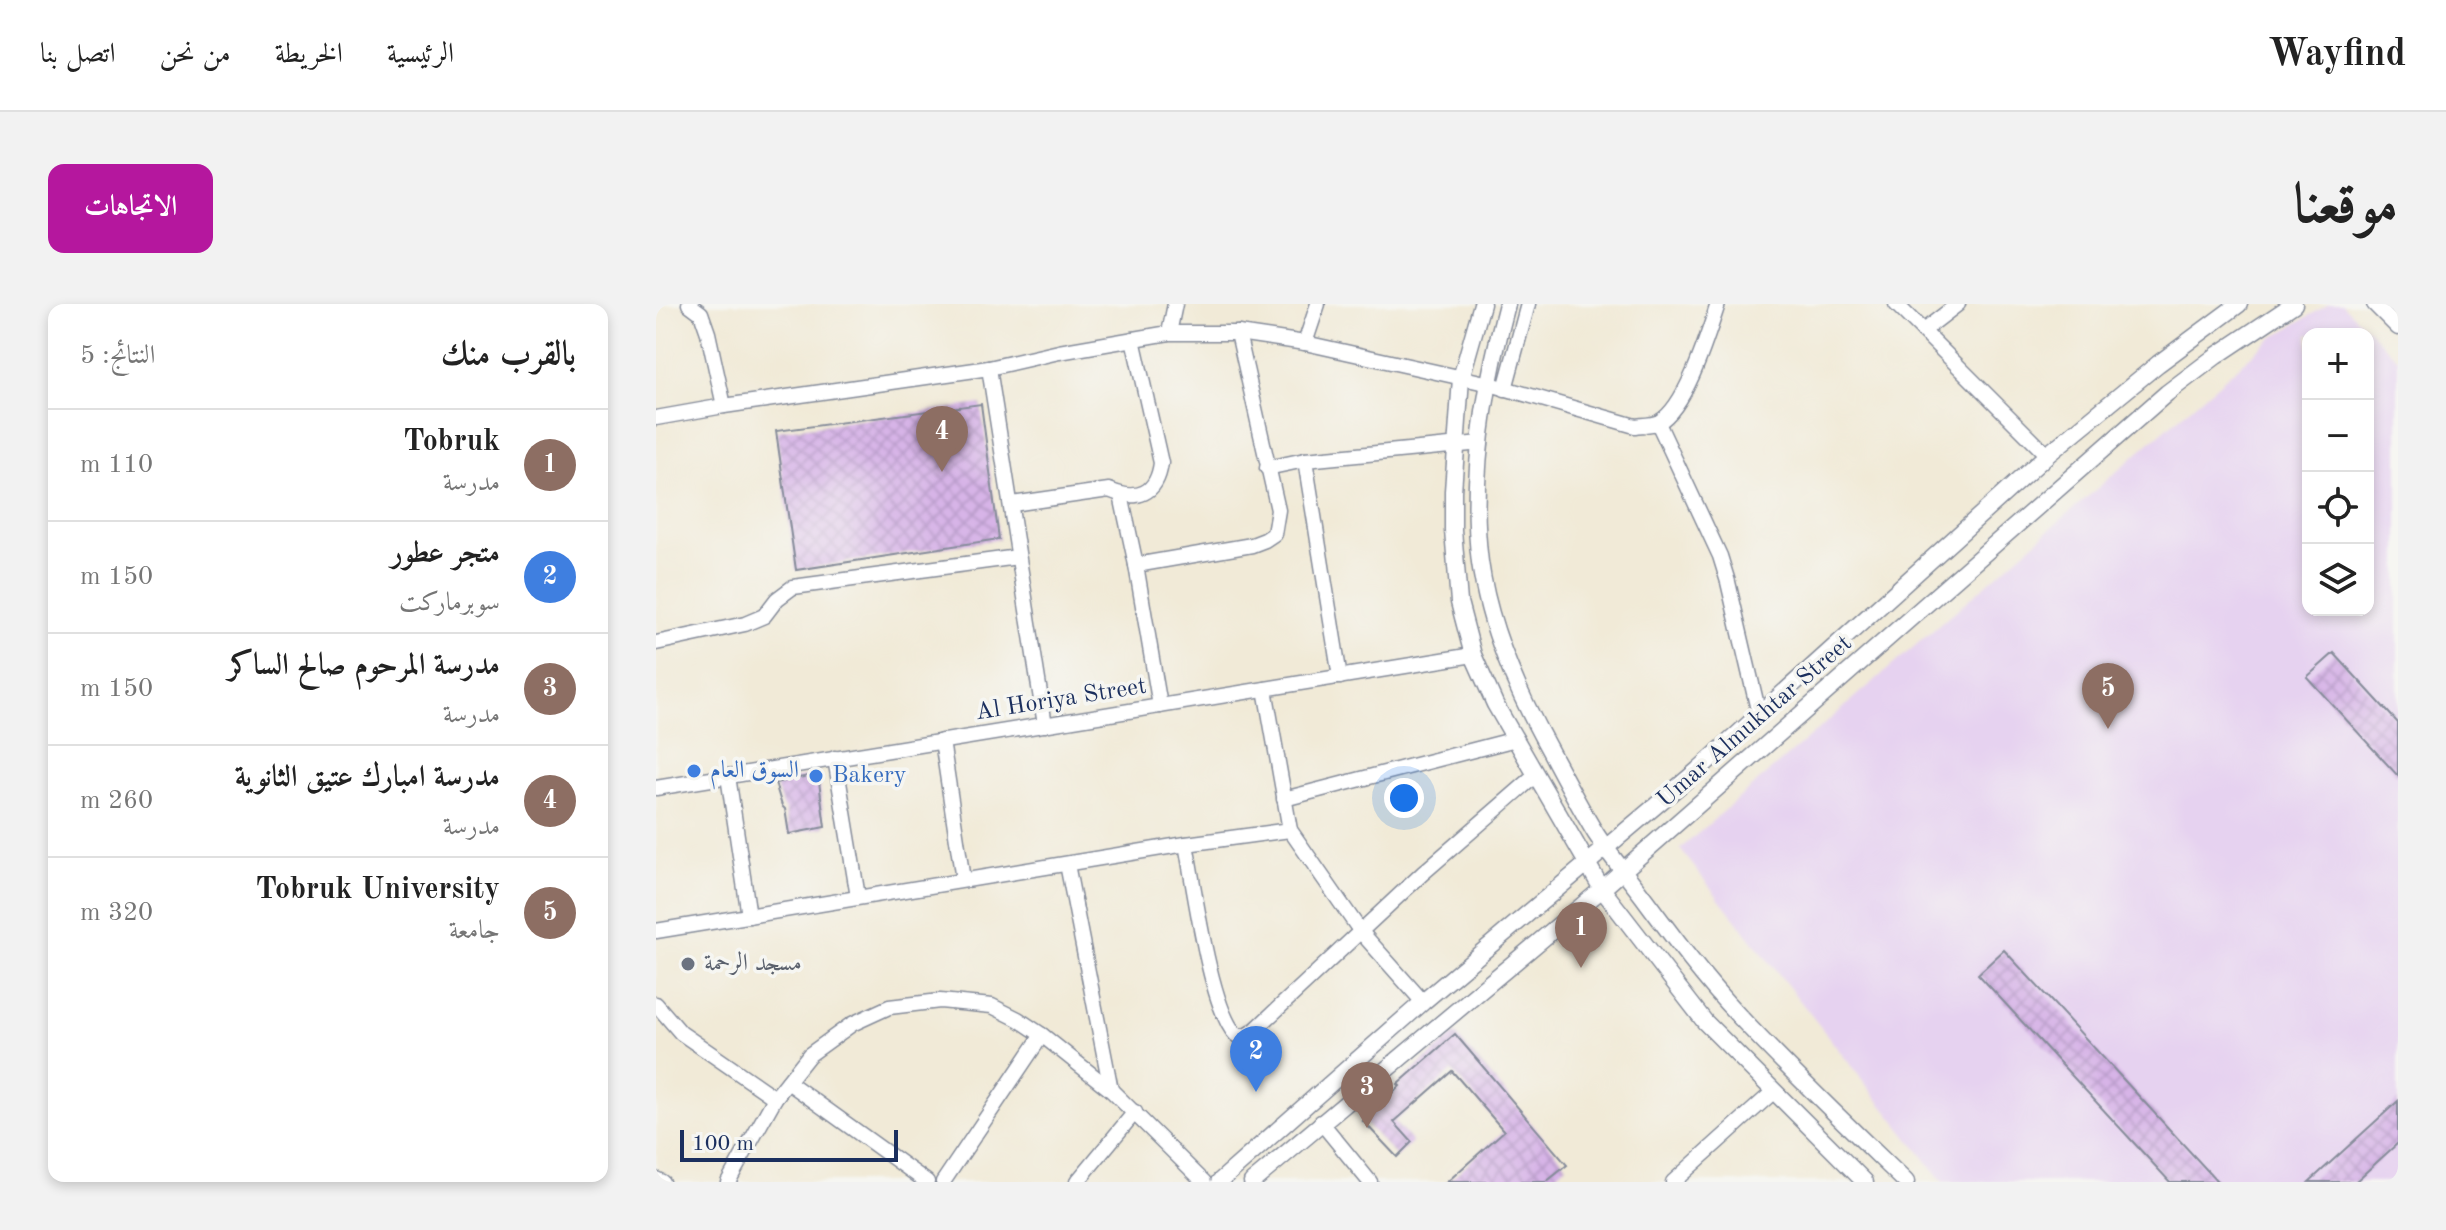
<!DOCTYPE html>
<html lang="ar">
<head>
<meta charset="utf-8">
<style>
  body { margin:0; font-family:"Old Standard TT",Amiri,serif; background:#f2f2f2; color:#222; direction:rtl }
  .controls { position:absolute; right:24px; top:24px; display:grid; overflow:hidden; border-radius:16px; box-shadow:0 4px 12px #0003 }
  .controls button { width:72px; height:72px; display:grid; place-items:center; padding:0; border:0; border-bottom:2px solid #e0e0e0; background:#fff; color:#222; font:40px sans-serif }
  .scale { position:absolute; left:24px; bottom:20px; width:218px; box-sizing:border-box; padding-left:8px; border:4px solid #1b2f5e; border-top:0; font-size:22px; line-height:28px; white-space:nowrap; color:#1b2f5e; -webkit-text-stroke:6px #f6f6f2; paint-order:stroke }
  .you { position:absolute; left:748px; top:494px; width:28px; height:28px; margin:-20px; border:6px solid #fff; border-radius:50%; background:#1a73e8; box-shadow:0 0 0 12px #1a73e833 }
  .badge { display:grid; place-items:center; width:52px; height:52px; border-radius:50%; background:#b5179e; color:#fff; font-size:26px; font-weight:700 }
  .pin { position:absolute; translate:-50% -66px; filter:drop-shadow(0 2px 4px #0008) }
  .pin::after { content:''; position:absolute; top:42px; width:28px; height:24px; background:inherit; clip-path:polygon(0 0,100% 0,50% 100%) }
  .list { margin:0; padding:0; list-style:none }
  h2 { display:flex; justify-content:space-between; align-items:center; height:104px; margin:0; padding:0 32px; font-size:34px }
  h2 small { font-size:26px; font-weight:400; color:#767676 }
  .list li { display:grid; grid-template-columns:52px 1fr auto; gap:24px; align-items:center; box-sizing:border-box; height:112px; padding:0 32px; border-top:2px solid #e0e0e0 }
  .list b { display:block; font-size:30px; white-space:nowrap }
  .list p { margin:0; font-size:26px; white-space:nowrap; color:#767676 }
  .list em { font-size:26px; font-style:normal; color:#767676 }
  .icon { flex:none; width:44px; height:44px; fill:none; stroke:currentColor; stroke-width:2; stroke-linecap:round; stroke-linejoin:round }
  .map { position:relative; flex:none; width:1742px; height:878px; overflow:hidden; direction:ltr; border-radius:16px }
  header { display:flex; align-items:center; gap:48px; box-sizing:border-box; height:112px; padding:0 40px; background:#fff; border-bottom:2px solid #e0e0e0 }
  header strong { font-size:38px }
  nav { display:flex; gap:44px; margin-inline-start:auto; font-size:28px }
  .intro { display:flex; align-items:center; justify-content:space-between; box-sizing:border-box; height:192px; padding:0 48px }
  h1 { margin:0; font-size:56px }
  .button { padding:20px 36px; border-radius:16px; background:#b5179e; color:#fff; font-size:28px; font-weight:700 }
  main { display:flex; gap:48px; padding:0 48px }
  aside { flex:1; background:#fff; border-radius:16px; box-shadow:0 4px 12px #0003 }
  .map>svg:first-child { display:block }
  .built { fill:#e6d2f0; fill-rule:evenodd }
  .building { fill:url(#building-cross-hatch) }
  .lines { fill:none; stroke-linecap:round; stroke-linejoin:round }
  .minor-casing { stroke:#868c9a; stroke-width:17 }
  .tertiary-casing { stroke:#868c9a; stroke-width:19 }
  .minor { stroke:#fff; stroke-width:14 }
  .tertiary { stroke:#fff; stroke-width:16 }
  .shop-dot { fill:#3f7fe0; stroke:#f6f6f2; stroke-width:3 }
  .worship-dot { fill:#6b7280; stroke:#f6f6f2; stroke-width:3 }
  .labels { text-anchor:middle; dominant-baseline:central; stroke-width:7; stroke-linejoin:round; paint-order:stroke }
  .street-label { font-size:24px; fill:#1b2f5e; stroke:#f6f6f2 }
  .shop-label { font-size:24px; fill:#366cbe; stroke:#f6f6f2; text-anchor:start }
  .worship-label { font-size:24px; fill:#5b616d; stroke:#f6f6f2; text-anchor:start }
</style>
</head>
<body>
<header>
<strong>Wayfind</strong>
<nav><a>الرئيسية</a><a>الخريطة</a><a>من نحن</a><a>اتصل بنا</a></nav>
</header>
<div class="intro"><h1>موقعنا</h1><a class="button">الاتجاهات</a></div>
<main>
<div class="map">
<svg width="1742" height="878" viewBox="0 0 1742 878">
  <defs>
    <pattern id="building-cross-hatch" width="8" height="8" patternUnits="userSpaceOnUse" patternTransform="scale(2)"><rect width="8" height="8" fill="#d7b4e7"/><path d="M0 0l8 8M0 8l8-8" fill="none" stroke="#b89bc9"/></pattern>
  </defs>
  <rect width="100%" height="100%" fill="#f6f6f2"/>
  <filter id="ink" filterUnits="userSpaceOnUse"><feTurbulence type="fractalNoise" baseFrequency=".0125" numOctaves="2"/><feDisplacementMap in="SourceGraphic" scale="16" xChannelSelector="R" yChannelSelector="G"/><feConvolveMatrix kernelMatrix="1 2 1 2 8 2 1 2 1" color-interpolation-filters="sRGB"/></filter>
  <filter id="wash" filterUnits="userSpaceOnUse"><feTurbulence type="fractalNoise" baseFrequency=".006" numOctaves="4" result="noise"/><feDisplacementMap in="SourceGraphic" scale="32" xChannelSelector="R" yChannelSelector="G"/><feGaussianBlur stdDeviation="1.8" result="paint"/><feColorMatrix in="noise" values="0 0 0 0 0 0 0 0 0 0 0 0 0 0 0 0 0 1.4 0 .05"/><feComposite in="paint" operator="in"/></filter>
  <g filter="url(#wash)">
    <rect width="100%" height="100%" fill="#f1ead7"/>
    <!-- built -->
    <path class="built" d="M1673,0H1686L1742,55V878H1287L1024,545L1613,36ZM1652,30H1712V306H1652Z"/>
    <g id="blocks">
      <!-- building -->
      <g class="building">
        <path d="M325,100L343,235L140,266L120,127Z"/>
        <path d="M1678,349L1742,419V472L1651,373Z"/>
        <path d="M162,470L169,523L133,530L129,505L126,502L119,479Z"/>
        <path d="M1348,646L1562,878H1514L1322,670Z"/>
        <path d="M799,730L911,861L890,878H791L848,827L796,767L738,818L756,838L741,853L707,817L744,782L742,780Z"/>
        <path d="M1742,797V839L1699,878H1653Z"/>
      </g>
    </g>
  </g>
  <g filter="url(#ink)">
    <use href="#blocks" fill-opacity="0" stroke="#868c9a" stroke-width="2"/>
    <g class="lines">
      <!-- minor casing -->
      <g class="minor-casing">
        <g id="minor">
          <path d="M33,0L45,9L52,29L68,102"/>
          <path d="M1240,0L1391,151"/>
          <path d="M1718,0L1742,24"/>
          <path d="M1267,27L1302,0"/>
          <path d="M513,29L519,0"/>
          <path d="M649,39L662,0"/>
          <path d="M333,64L389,421"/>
          <path d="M849,85L872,0"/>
          <path d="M0,114L68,102L333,64L403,48L513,29H582L649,39L834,80L979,122C986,121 997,121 1003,118C1031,102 1052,30 1062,0"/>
          <path d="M1002,119L1064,252L1072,278L1103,410"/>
          <path d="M649,156L684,373"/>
          <path d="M611,164L649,156L825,139"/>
          <path d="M465,191L480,261L504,402"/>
          <path d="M356,200L453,186C481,198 501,190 505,159L477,35"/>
          <path d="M480,261L596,241L609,236L618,230L622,206L582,29"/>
          <path d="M0,339L89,320L108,312L121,295L137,283L362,253"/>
          <path d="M609,385L634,526L705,628L767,698"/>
          <path d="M286,437L307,576"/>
          <path d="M179,454L202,593"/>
          <path d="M72,472L93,612"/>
          <path d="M0,484L817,351"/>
          <path d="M628,495L860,435"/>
          <path d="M530,540C538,582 554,704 580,731L589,732L599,726L767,569L880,471"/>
          <path d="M411,560L455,786"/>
          <path d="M0,627L530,540L634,526"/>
          <path d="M0,700L25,729L119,794"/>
          <path d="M132,778L271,878"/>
          <path d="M665,818L714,878"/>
          <path d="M0,875L6,878"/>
          <path d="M72,878L119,794L153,751L196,720L233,703L284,697L336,702L362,715L386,731L455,786L548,878"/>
          <path d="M287,878L386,731"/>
          <path d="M421,878L479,808"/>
          <path d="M1017,878L1117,788"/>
        </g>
      </g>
      <!-- tertiary casing -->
      <g class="tertiary-casing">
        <g id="tertiary">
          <path d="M826,0L805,74L797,187V226L803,298L817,351L839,400L946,585L1049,718L1209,878"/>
          <path d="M851,0C829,82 813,173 824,258C833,324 861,387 893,445C908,473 923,502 940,530C955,553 974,575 991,598C1020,637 1049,676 1082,711C1136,769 1193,823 1250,878"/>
          <path d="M563,878L767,698L1042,466L1391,151L1502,60L1583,0"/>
          <path d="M596,878L946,585L1511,89L1560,52L1638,0"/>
        </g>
      </g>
      <!-- minor -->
      <use href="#minor" class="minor"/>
      <!-- tertiary -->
      <use href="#tertiary" class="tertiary"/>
    </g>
  </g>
  <!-- markers -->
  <g class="shop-dot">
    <circle cx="38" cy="467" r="8"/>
    <circle cx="160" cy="472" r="8"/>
  </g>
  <circle class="worship-dot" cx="32" cy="660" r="8"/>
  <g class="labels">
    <!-- street labels -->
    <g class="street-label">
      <text transform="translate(405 396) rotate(-9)">Al Horiya Street</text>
      <text transform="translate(1099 418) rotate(-41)">Umar Almukhtar Street</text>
    </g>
    <!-- shop labels -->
    <g class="shop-label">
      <text x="54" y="467">السوق العام</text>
      <text x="176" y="472">Bakery</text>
    </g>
    <!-- worship labels -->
    <g class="worship-label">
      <text x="48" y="660">مسجد الرحمة</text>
    </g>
  </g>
</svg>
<div class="controls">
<button>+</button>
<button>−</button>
<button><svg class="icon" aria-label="locate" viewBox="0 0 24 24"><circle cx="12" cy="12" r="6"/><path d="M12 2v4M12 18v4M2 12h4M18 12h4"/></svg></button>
<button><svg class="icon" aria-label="layers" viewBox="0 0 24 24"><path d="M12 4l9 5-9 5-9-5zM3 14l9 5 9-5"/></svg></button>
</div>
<div class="scale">100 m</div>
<div class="you"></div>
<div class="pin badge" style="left:925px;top:664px;background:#8d6e63">1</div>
<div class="pin badge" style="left:600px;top:788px;background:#3f7fe0">2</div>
<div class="pin badge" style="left:711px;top:824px;background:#8d6e63">3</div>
<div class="pin badge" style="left:286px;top:168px;background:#8d6e63">4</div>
<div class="pin badge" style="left:1452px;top:425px;background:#8d6e63">5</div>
</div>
<aside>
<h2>بالقرب منك<small>النتائج: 5</small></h2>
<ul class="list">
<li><span class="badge" style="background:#8d6e63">1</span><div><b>Tobruk</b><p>مدرسة</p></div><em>110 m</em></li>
<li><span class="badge" style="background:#3f7fe0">2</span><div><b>متجر عطور</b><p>سوبرماركت</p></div><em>150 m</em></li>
<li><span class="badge" style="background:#8d6e63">3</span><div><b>مدرسة المرحوم صالح الساكر</b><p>مدرسة</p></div><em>150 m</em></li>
<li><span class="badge" style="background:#8d6e63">4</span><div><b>مدرسة امبارك عتيق الثانوية</b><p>مدرسة</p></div><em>260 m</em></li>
<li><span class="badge" style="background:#8d6e63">5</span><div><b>Tobruk University</b><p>جامعة</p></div><em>320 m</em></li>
</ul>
</aside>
</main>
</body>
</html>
